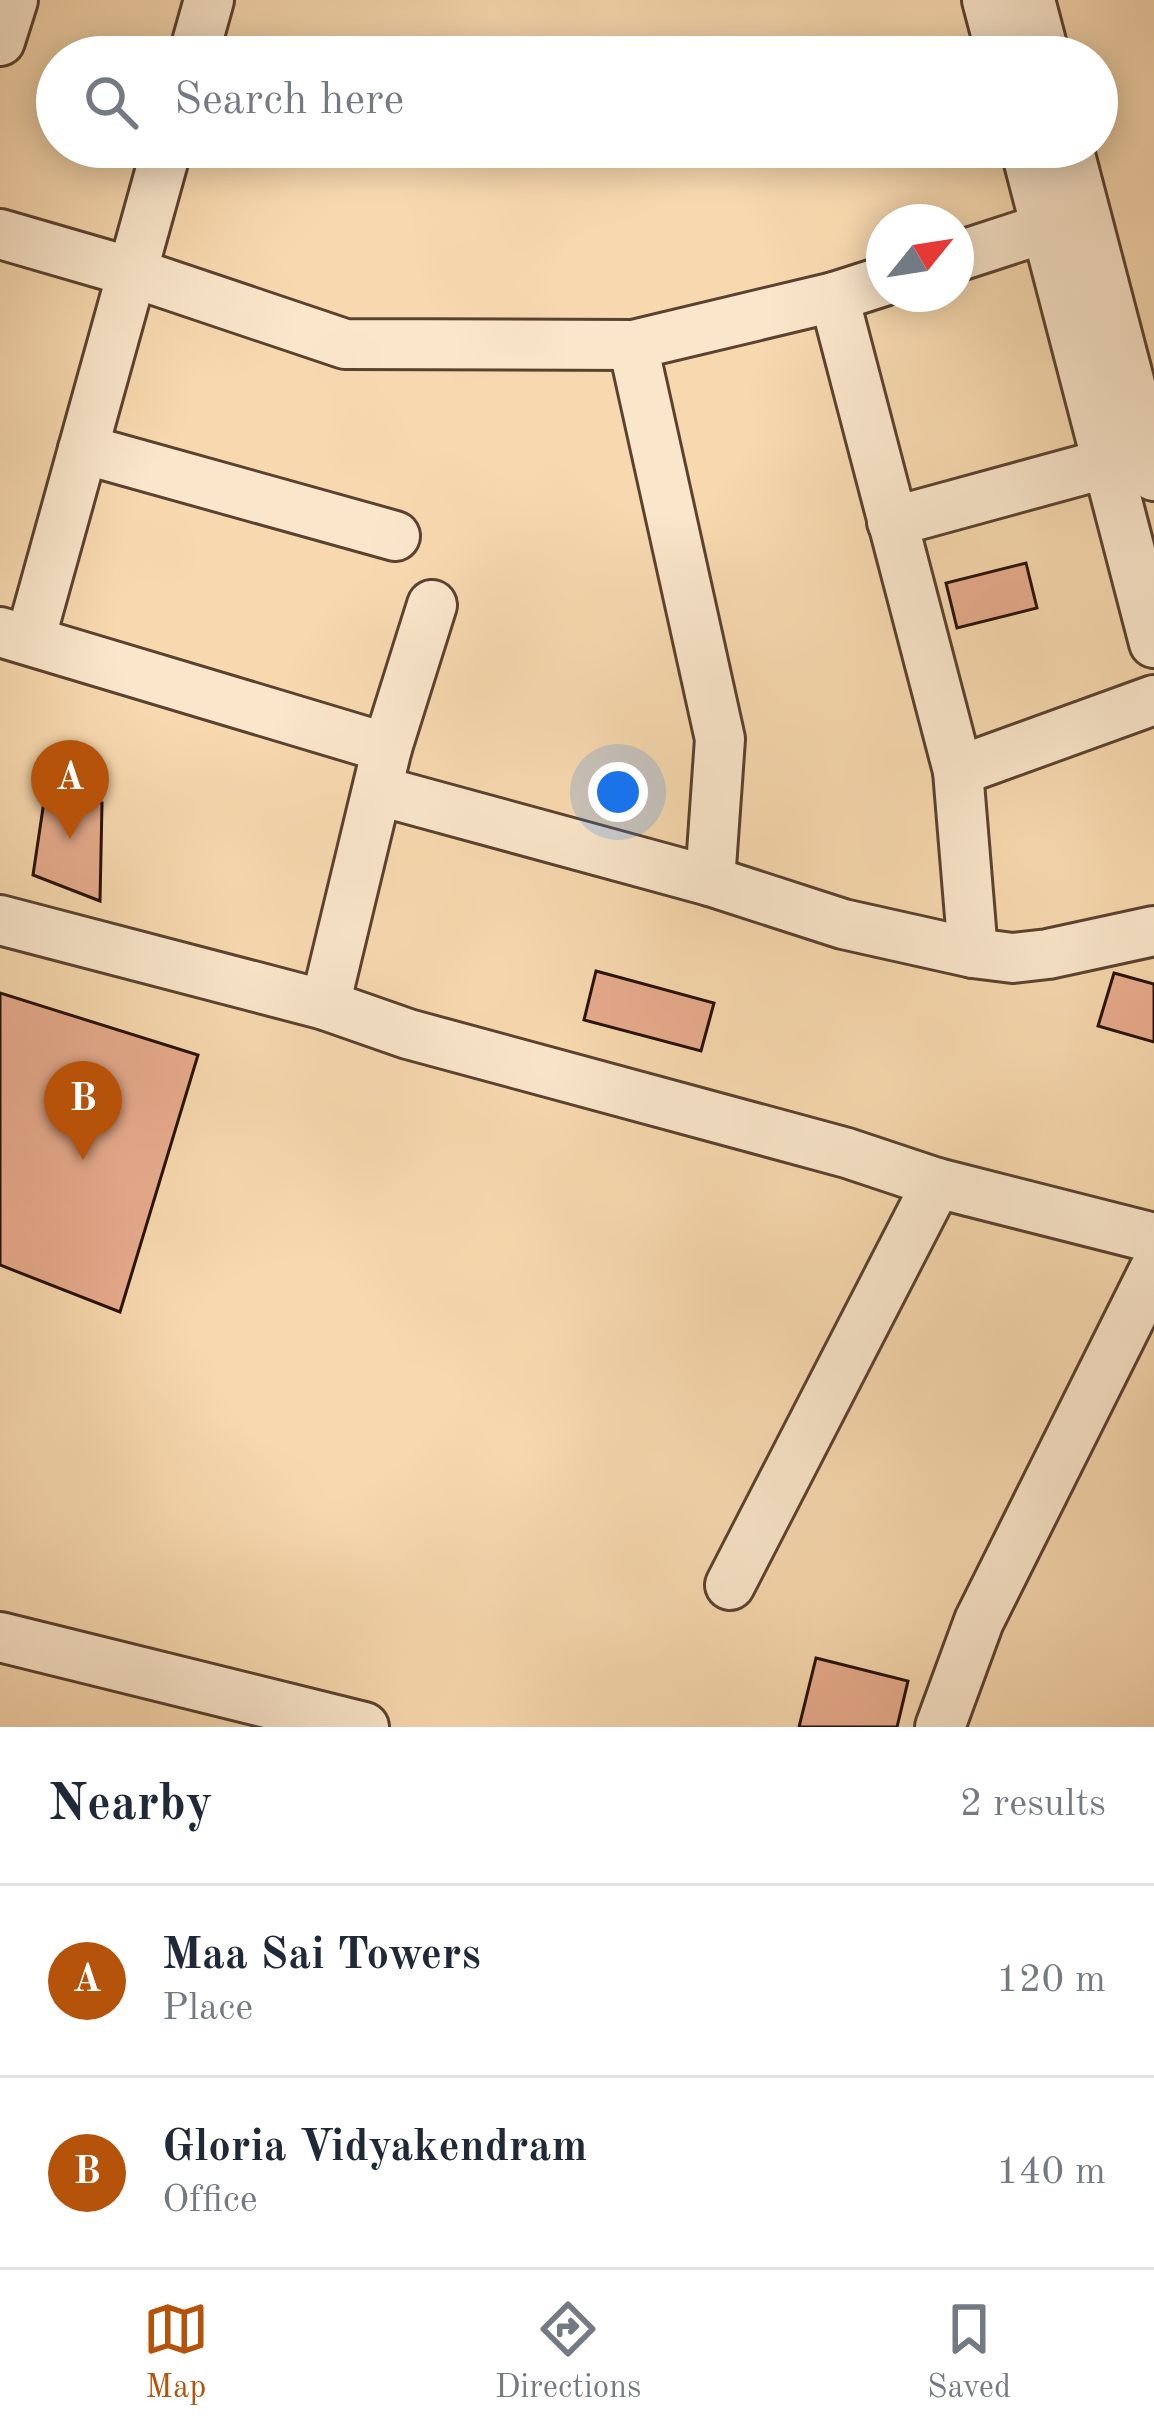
<!DOCTYPE html>
<html lang="en">
<head>
<meta charset="utf-8">
<style>
  body { margin:0; font-family:"Old Standard TT",serif; background:#f6f6f7; color:#1f2937 }
  .compass { position:absolute; left:866px; top:204px; width:108px; height:108px; border-radius:50%; background:#fff; box-shadow:0 6px 30px #0003; rotate:60deg }
  .you { position:absolute; left:618px; top:792px; width:42px; height:42px; margin:-30px; border:9px solid #fff; border-radius:50%; background:#1a73e8; box-shadow:0 0 0 18px #1a73e833 }
  .badge { display:grid; place-items:center; width:78px; height:78px; border-radius:50%; background:#b45309; color:#fff; font-size:39px; font-weight:700 }
  .pin { position:absolute; translate:-50% -99px; filter:drop-shadow(0 3px 6px #0008) }
  .pin::after { content:''; position:absolute; top:63px; width:42px; height:36px; background:inherit; clip-path:polygon(0 0,100% 0,50% 100%) }
  .list { margin:0; padding:0; list-style:none }
  h2 { display:flex; justify-content:space-between; align-items:center; height:156px; margin:0; padding:0 48px; font-size:51px }
  h2 small { font-size:39px; font-weight:400; color:#747a83 }
  .list li { display:grid; grid-template-columns:78px 1fr auto; gap:36px; align-items:center; box-sizing:border-box; height:192px; padding:0 48px; border-top:3px solid #e0e1e3 }
  .list b { display:block; font-size:45px; white-space:nowrap }
  .list p { margin:0; font-size:39px; white-space:nowrap; color:#747a83 }
  .list em { font-size:39px; font-style:normal; color:#747a83 }
  .icon { flex:none; width:66px; height:66px; fill:none; stroke:currentColor; stroke-width:2; stroke-linecap:round; stroke-linejoin:round }
  .map { position:relative; flex:none; width:1154px; height:1727px; overflow:hidden }
  .search { position:absolute; background:#fff; box-shadow:0 6px 30px #0003; left:36px; right:36px; top:36px; height:132px; display:flex; align-items:center; gap:30px; box-sizing:border-box; padding:0 42px; border-radius:66px; color:#747a83; font-size:45px }
  .sheet { height:540px; background:#fff }
  nav { display:flex; justify-content:space-around; align-items:center; box-sizing:border-box; height:168px; border-top:3px solid #e0e1e3; background:#fff; font-size:33px; color:#747a83 }
  nav a { display:grid; justify-items:center; gap:6px }
  nav .on { color:#b45309 }
  .map>svg:first-child { display:block }
  .building { fill:#e8ac8e; stroke:#251006; stroke-width:3 }
  .lines { fill:none; stroke-linecap:round; stroke-linejoin:round }
  .minor-casing { stroke:#5a4230; stroke-width:54 }
  .minor { stroke:#fae6cb; stroke-width:48 }
</style>
</head>
<body>
<div class="map">
<svg width="1154" height="1727" viewBox="0 0 1154 1727">
  <rect width="100%" height="100%" fill="#f8d9af"/>
  <filter id="stains"><feTurbulence type="fractalNoise" baseFrequency=".00167" numOctaves="4"/><feColorMatrix values="0 0 0 0 .2 0 0 0 0 .09 0 0 0 0 .02 0 0 0 .5 -.17"/></filter>
  <radialGradient id="worn" r=".72"><stop offset=".6" stop-color="#630" stop-opacity="0"/><stop offset="1" stop-color="#630" stop-opacity=".3"/></radialGradient>
  <!-- building -->
  <g class="building">
    <path d="M1026,563L1037,608L957,628L946,583Z"/>
    <path d="M46,788L102,803L100,901L33,875Z"/>
    <path d="M596,971L714,1003L701,1051L584,1020Z"/>
    <path d="M1114,973L1154,984V1042L1098,1026Z"/>
    <path d="M0,993L198,1055L120,1312L0,1265Z"/>
    <path d="M816,1658L908,1681L897,1727H799Z"/>
  </g>
  <g class="lines">
    <!-- minor casing -->
    <g class="minor-casing">
      <g id="minor">
        <path d="M987,0L1002,57"/>
        <path d="M1030,0L1045,57"/>
        <path d="M0,41L13,0"/>
        <path d="M193,57L209,0"/>
        <path d="M1025,147L1154,643"/>
        <path d="M1068,147L1154,476"/>
        <path d="M0,234L131,272L345,344L633,345"/>
        <path d="M956,257L1045,228"/>
        <path d="M834,297L958,771L973,953"/>
        <path d="M83,449L395,536"/>
        <path d="M892,522L1137,455"/>
        <path d="M0,632L387,748L325,1005"/>
        <path d="M30,640L167,147"/>
        <path d="M387,748L432,605"/>
        <path d="M958,771L1154,700"/>
        <path d="M380,791L710,881L843,924L973,953L1013,958L1048,954L1154,931"/>
        <path d="M710,881L720,739L633,345L834,297L884,281"/>
        <path d="M0,920L325,1005L408,1034L847,1153L937,1183L1154,1238"/>
        <path d="M730,1585L937,1183"/>
        <path d="M0,1637L364,1727"/>
        <path d="M940,1727L979,1621L1154,1270"/>
      </g>
    </g>
    <!-- minor -->
    <use href="#minor" class="minor"/>
  </g>
  <rect width="100%" height="100%" filter="url(#stains)"/>
  <rect width="100%" height="100%" fill="url(#worn)"/>
</svg>
<svg class="compass" viewBox="-18 -18 36 36"><path d="M0-13l5 13h-10z" fill="#e53935"/><path d="M0 13l5-13h-10z" fill="#747a83"/></svg>
<div class="you"></div>
<div class="pin badge" style="left:70px;top:839px">A</div>
<div class="pin badge" style="left:83px;top:1160px">B</div>
<div class="search"><svg class="icon" aria-label="search" viewBox="0 0 24 24"><circle cx="10" cy="10" r="6"/><path d="M15 15l6 6"/></svg>Search here</div>
</div>
<section class="sheet">
<h2>Nearby<small>2 results</small></h2>
<ul class="list">
<li><span class="badge">A</span><div><b>Maa Sai Towers</b><p>Place</p></div><em>120 m</em></li>
<li><span class="badge">B</span><div><b>Gloria Vidyakendram</b><p>Office</p></div><em>140 m</em></li>
</ul>
</section>
<nav>
<a class="on"><svg class="icon" aria-label="map" viewBox="0 0 24 24"><path d="M3 6l6-2 6 2 6-2v14l-6 2-6-2-6 2zM9 4v14M15 6v14"/></svg>Map</a>
<a><svg class="icon" aria-label="directions" viewBox="0 0 24 24"><path d="M12 3l9 9-9 9-9-9zM9 14v-3h6M13 9l2 2-2 2"/></svg>Directions</a>
<a><svg class="icon" aria-label="saved" viewBox="0 0 24 24"><path d="M7 4h10v16l-5-4-5 4z"/></svg>Saved</a>
</nav>
</body>
</html>
